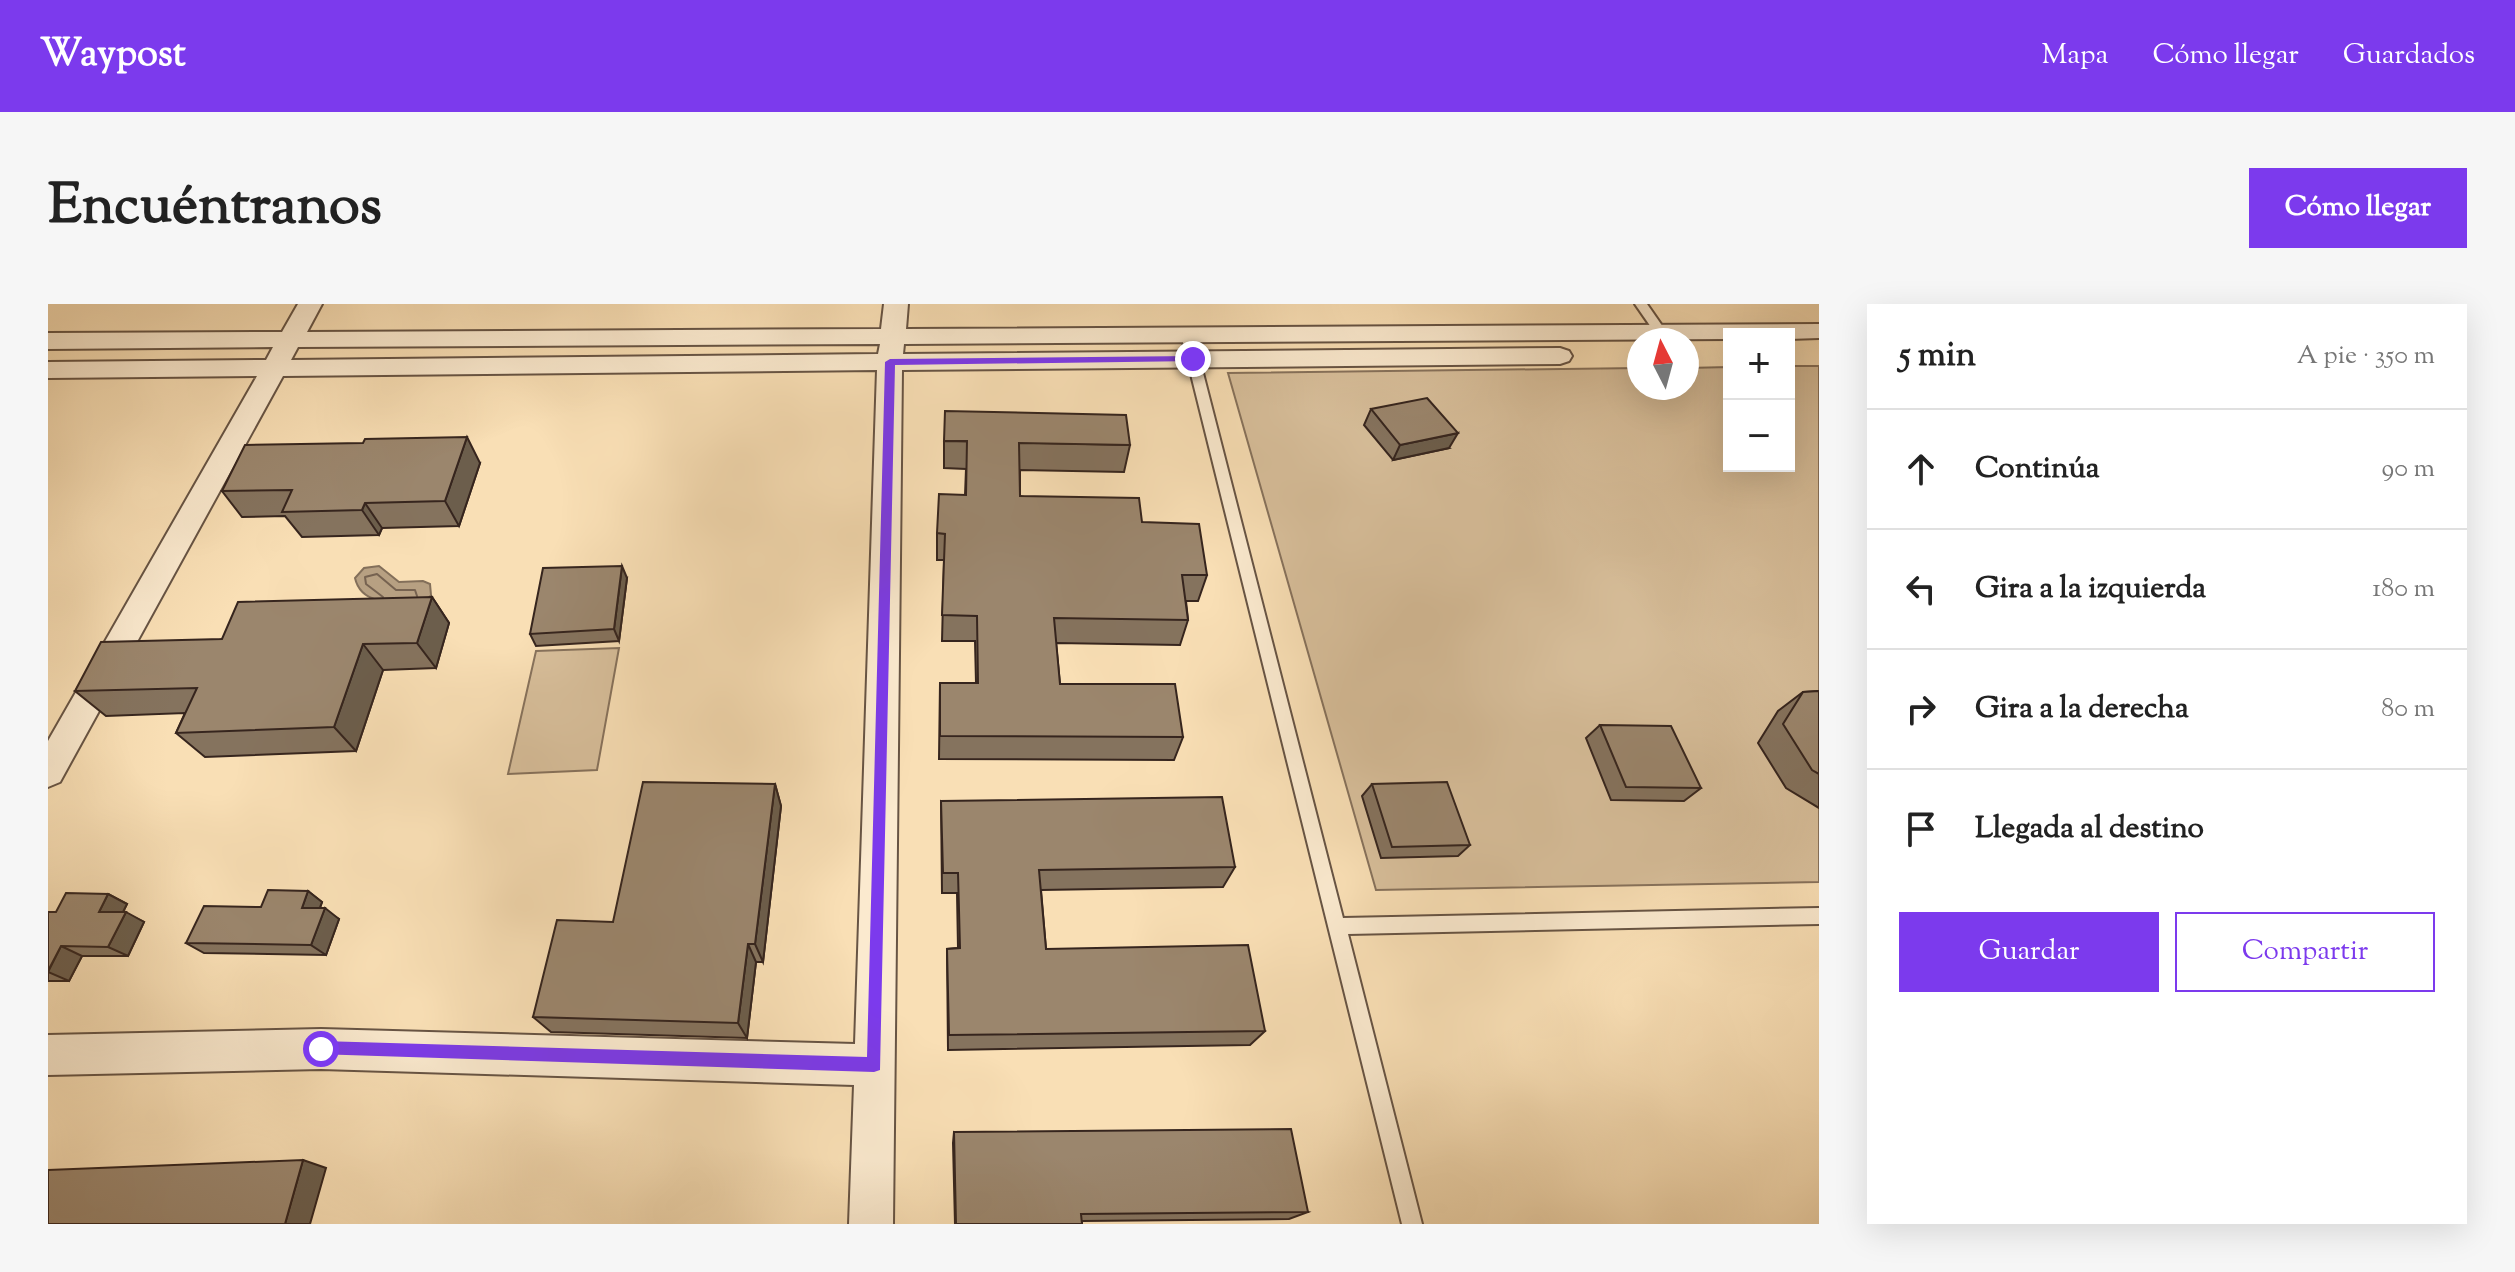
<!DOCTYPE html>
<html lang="es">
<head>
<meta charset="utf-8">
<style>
  body { margin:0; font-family:"Sorts Mill Goudy",serif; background:#f6f6f6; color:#222 }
  .controls { position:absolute; right:24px; top:24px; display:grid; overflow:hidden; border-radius:0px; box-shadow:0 8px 32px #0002 }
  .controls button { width:72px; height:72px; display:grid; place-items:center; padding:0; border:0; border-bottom:2px solid #e0e0e0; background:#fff; color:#222; font:40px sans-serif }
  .compass { position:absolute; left:1579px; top:24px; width:72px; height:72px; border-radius:50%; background:#fff; box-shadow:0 8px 32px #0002; rotate:354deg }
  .stop { position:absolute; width:24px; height:24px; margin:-18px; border:6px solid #7c3aed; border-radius:50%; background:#fff }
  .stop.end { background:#7c3aed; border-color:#fff; box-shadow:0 2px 8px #0008 }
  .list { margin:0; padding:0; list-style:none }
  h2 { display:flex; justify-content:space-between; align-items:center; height:104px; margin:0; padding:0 32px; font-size:34px }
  h2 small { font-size:26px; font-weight:400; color:#767676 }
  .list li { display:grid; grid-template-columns:52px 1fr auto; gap:24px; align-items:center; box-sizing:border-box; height:120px; padding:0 32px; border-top:2px solid #e0e0e0 }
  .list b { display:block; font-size:30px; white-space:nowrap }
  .list em { font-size:26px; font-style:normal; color:#767676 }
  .actions { display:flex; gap:16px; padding:24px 32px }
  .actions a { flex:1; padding:18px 0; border:2px solid #7c3aed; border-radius:0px; text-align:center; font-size:28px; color:#7c3aed }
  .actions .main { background:#7c3aed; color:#fff }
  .icon { flex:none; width:44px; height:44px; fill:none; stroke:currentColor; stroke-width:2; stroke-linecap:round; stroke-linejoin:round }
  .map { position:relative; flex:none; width:1771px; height:920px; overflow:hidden; border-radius:0px }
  header { display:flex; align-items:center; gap:48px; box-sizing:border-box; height:112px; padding:0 40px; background:#7c3aed; color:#fff }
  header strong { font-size:38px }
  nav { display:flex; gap:44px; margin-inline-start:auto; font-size:28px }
  .intro { display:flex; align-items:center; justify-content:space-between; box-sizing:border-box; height:192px; padding:0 48px }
  h1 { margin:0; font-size:56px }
  .button { padding:20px 36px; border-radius:0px; background:#7c3aed; color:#fff; font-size:28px; font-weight:700 }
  main { display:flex; gap:48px; padding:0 48px }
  aside { flex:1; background:#fff; border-radius:0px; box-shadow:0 8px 32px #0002 }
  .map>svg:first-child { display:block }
  .green { fill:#d8bf9b; stroke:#87725c; stroke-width:2 }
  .water { fill:#b7a082; stroke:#836f5a; stroke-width:2 }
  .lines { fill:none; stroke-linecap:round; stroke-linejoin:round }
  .shore { stroke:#766250; stroke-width:2 }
  .lane-casing { stroke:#675444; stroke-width:4 }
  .street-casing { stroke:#675444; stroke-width:4 }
  .lane { fill:#fbeacf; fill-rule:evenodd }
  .street { fill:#fbeacf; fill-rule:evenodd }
  .wall { fill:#85735e; stroke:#36251e; stroke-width:2 }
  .shaded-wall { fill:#6c5e4c; stroke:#36251e; stroke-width:2 }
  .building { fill:#9b866d; stroke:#36251e; stroke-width:2 }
  .route { fill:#7c3aed }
</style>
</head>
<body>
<header>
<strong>Waypost</strong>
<nav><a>Mapa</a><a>Cómo llegar</a><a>Guardados</a></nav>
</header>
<div class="intro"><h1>Encuéntranos</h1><a class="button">Cómo llegar</a></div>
<main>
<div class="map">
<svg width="1771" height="920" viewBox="0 0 1771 920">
  <rect width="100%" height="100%" fill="#f9dfb5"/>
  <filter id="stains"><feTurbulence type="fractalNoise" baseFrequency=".0025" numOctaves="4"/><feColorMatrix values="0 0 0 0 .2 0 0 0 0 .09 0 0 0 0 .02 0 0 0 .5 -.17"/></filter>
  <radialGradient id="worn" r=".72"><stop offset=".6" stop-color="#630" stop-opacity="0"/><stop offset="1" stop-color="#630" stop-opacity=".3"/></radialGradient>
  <!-- green -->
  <g class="green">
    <path d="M1741,62H1771V578L1328,586L1180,69L1591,64V84H1639V64L1681,63V162H1741Z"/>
    <path d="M571,344L549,466L460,470L488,347Z"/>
  </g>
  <!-- water -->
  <path class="water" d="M331,262L351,278L375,277L382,280L383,291L378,298C353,297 314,305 307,274L316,264Z"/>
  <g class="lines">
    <!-- shore -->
    <path class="shore" d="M335,293L318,280L317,273L329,270L348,286H367L369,292"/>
    <!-- lane casing -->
    <g class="lane-casing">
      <g id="lane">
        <path d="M1587,0H1599L1624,36H1612Z"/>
        <path d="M1139,26L1145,30L1295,614L1771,604V620L1300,630L1374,920H1354L1133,30Z"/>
      </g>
    </g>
    <!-- street casing -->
    <g class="street-casing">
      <path id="street" d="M250,0H274L259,28L833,25L836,0H860L858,25L1771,20V34L1741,35V30H1681V35L856,40L855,50L1512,44L1521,47L1524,52L1521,57L1512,60L854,66L845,920H801L806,781L273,765L0,771V731L273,725L807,740L829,66L235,72L12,478L0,483V437L209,72L0,74V58L218,56L225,43L0,45V29L234,28ZM832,40L830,50L243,56L250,43Z"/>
    </g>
    <!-- lane -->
    <use href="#lane" class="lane"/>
    <!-- street -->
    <use href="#street" class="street"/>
  </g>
  <!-- wall -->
  <g class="wall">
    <path d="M1323,105L1401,144L1345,156L1316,121Z"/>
    <path d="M896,137L1082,141L1076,168L972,166V192L1094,218L1159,271L1150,297H1138L1140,316L1132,341L1008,339L1012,380L1135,433L1126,456L891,455L892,379H928L927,337H894L896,256H889V229L917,191L918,165L896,164Z"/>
    <path d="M432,159L411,222L334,224L331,231L254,233L237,212L194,213L174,187Z"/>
    <path d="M579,274L571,337L488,342L482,330Z"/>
    <path d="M384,293L401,319L388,364L335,366L308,447L157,453L128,429L137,409L58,412L27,387L174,335Z"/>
    <path d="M1771,387V504L1738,484L1710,439L1730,407L1755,388Z"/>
    <path d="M1552,421L1653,484L1636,497L1563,496L1538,434Z"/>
    <path d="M727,480L733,502L715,658H708L699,734L503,728L485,713L565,618Z"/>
    <path d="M1324,480L1422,541L1410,552L1333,554L1314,492Z"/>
    <path d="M893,497L1187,563L1175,583L993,586L998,645L1217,727L1202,741L900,746L899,645L910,644L909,589H894Z"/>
    <path d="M260,587L274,598L272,604L291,615L278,651L156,649L138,639L213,603Z"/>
    <path d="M60,590L79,600L75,608L96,618L80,652H34L21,677H0V608H8Z"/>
    <path d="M906,828L1260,908L1241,915L1034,917V920H907L905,839Z"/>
  </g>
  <!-- shaded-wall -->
  <g class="shaded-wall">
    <path d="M1410,129L1401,144L1345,156L1352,141Z"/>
    <path d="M419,133L432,159L411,222L397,197Z"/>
    <path d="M317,199L334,224L331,231L314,206Z"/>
    <path d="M574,262L579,274L571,337L566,325Z"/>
    <path d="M384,293L401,319L388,364L369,339Z"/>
    <path d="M315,340L335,366L308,447L286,423Z"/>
    <path d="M727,480L733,502L715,658L707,640Z"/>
    <path d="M260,587L274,598L268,614L254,604Z"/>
    <path d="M60,590L79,600L70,618L51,608Z"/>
    <path d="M277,604L291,615L278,651L263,641Z"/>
    <path d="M78,608L96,618L80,652L60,643Z"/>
    <path d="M700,640L708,658L699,734L690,719Z"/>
    <path d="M13,642L34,652L21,677L0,668Z"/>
    <path d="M255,856L278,864L262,920H237Z"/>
  </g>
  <!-- building -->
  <g class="building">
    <path d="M1379,94L1410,129L1352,141L1323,105Z"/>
    <path d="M897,107L1078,111L1082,141L971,139L972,192L1091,194L1094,218L1151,220L1159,271H1134L1140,316L1006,314L1012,380H1127L1135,433L892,432V379H930L929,312L894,311L897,230L889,229L891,190L918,191L919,137H896Z"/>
    <path d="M419,133L397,197L317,199L314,206L234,208L244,186L174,187L197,141L315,139L317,135Z"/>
    <path d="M574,262L566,325L482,330L495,264Z"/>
    <path d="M384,293L369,339L315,340L286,423L128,429L149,384L27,387L53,338L174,335L190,298Z"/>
    <path d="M1771,387V470L1764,466L1735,420L1755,388Z"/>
    <path d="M1552,421L1623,422L1653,484L1578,483Z"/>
    <path d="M595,478L727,480L707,640H700L690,719L485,713L509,616L565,618Z"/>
    <path d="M1399,478L1422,541L1344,543L1324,480Z"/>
    <path d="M1174,493L1187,563L991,566L998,645L1200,641L1217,727L901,731L899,645L912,644L910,569H895L893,497Z"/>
    <path d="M220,586L260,587L254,604H277L263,641L138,639L156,602L213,603Z"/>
    <path d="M18,589L60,590L51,608H78L60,643L13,642L0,667V608H8Z"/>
    <path d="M1243,825L1260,908L1033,910L1034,920H908L906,828Z"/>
    <path d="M255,856L237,920H0V866Z"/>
  </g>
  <!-- route -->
  <path class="route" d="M1145,52L1149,57L847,61L832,766L826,768L267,750V739L273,737L819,753L837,58L842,55Z"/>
  <rect width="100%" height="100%" filter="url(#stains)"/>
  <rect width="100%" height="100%" fill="url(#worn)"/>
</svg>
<div class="controls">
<button>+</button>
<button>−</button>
</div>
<svg class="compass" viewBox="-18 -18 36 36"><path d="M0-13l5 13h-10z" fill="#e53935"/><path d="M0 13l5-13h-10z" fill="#767676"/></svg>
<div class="stop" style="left:273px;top:745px"></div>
<div class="stop end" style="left:1145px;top:55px"></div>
</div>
<aside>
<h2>5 min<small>A pie · 350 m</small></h2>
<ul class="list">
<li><svg class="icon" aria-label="ahead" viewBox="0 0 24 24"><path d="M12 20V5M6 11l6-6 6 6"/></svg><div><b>Continúa</b></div><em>90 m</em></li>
<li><svg class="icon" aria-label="left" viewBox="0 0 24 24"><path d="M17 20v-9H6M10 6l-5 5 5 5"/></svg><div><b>Gira a la izquierda</b></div><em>180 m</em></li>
<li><svg class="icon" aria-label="right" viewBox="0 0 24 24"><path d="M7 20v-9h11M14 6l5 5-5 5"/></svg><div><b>Gira a la derecha</b></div><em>80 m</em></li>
<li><svg class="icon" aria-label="arrive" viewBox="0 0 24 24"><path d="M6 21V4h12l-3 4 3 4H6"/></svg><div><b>Llegada al destino</b></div></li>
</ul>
<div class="actions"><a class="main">Guardar</a><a>Compartir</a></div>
</aside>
</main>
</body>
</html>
